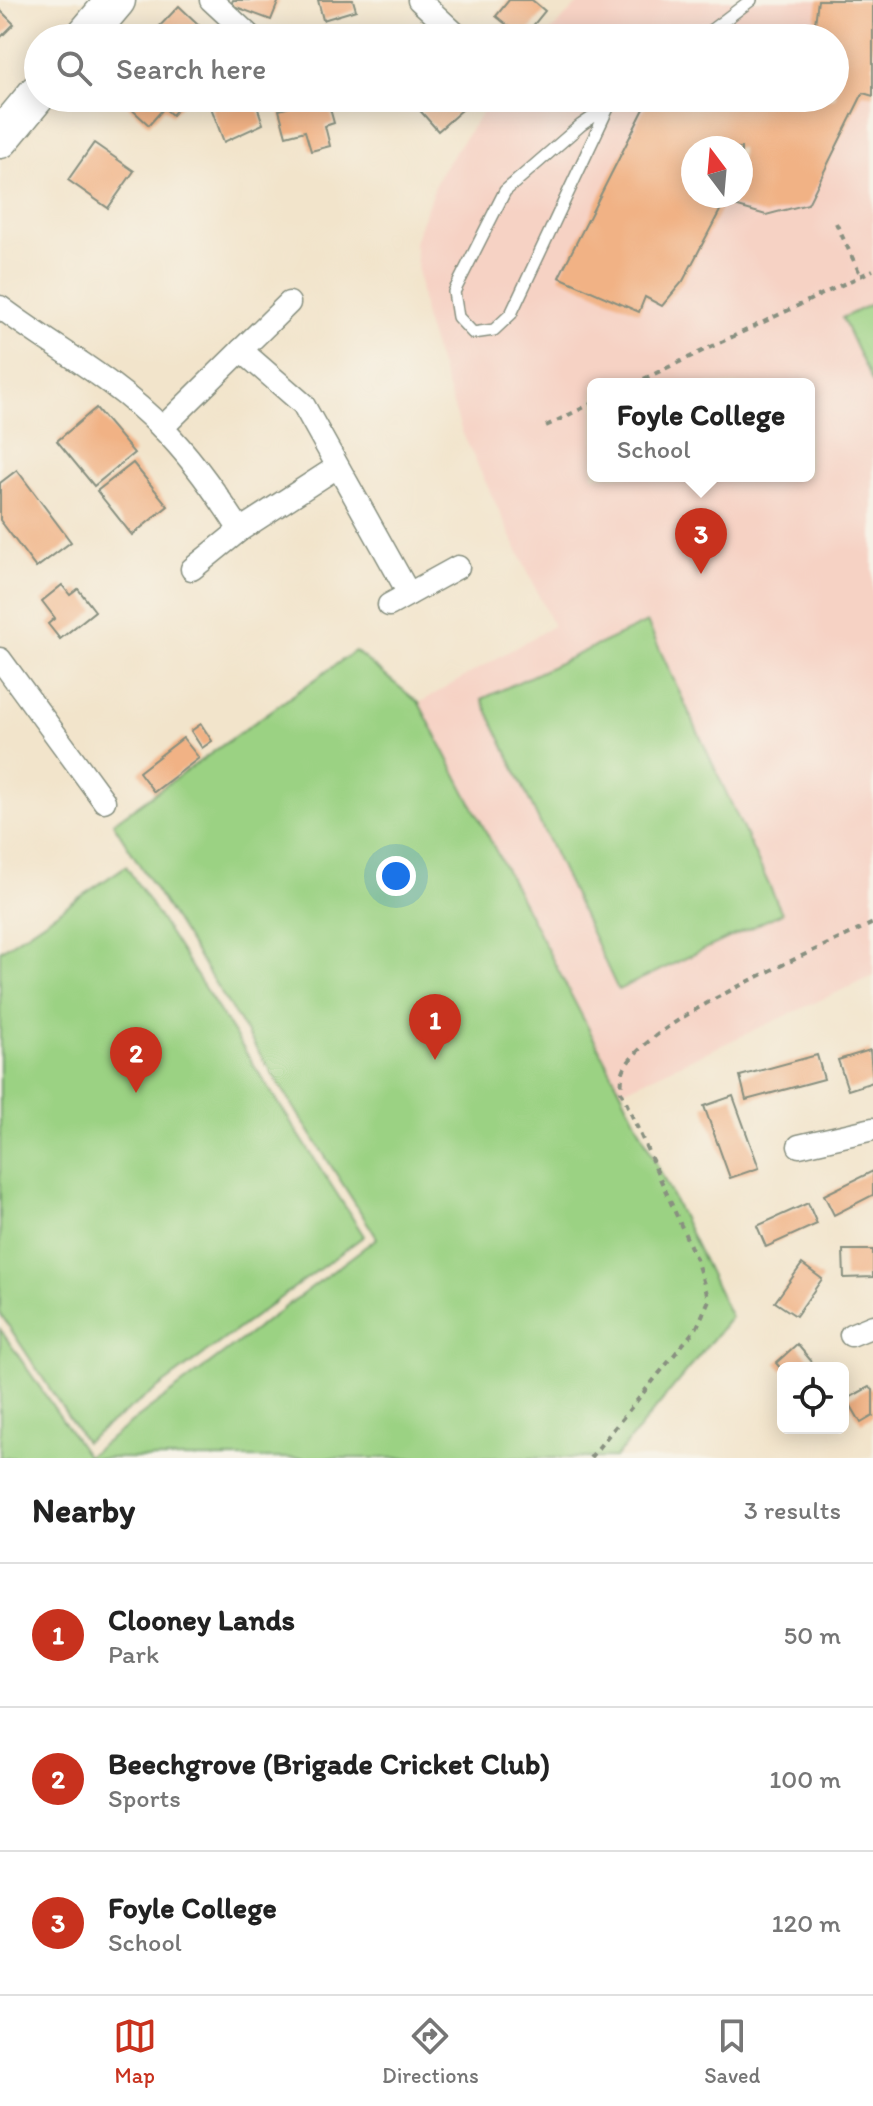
<!DOCTYPE html>
<html lang="en">
<head>
<meta charset="utf-8">
<style>
  body { margin:0; font-family:Itim,sans-serif; background:#f2f2f2; color:#222 }
  .controls { position:absolute; right:24px; bottom:24px; display:grid; overflow:hidden; border-radius:12px; box-shadow:0 4px 20px #0003 }
  .controls button { width:72px; height:72px; display:grid; place-items:center; padding:0; border:0; border-bottom:2px solid #e0e0e0; background:#fff; color:#222; font:40px sans-serif }
  .compass { position:absolute; left:681px; top:136px; width:72px; height:72px; border-radius:50%; background:#fff; box-shadow:0 4px 20px #0003; rotate:344deg }
  .you { position:absolute; left:396px; top:876px; width:28px; height:28px; margin:-20px; border:6px solid #fff; border-radius:50%; background:#1a73e8; box-shadow:0 0 0 12px #1a73e833 }
  .badge { display:grid; place-items:center; width:52px; height:52px; border-radius:50%; background:#c8321e; color:#fff; font-size:26px; font-weight:700 }
  .pin { position:absolute; translate:-50% -66px; filter:drop-shadow(0 2px 4px #0008) }
  .pin::after { content:''; position:absolute; top:42px; width:28px; height:24px; background:inherit; clip-path:polygon(0 0,100% 0,50% 100%) }
  .popup { position:absolute; left:587px; top:378px; width:228px; height:104px; box-sizing:border-box; display:grid; place-content:center; border-radius:12px; background:#fff; filter:drop-shadow(0 2px 6px #0005); font-size:26px; white-space:nowrap; color:#767676 }
  .popup b { font-size:30px; color:#222 }
  .popup::after { content:''; position:absolute; left:50%; top:100%; margin-left:-16px; border:16px solid transparent; border-top-color:#fff }
  .list { margin:0; padding:0; list-style:none }
  h2 { display:flex; justify-content:space-between; align-items:center; height:104px; margin:0; padding:0 32px; font-size:34px }
  h2 small { font-size:26px; font-weight:400; color:#767676 }
  .list li { display:grid; grid-template-columns:52px 1fr auto; gap:24px; align-items:center; box-sizing:border-box; height:144px; padding:0 32px; border-top:2px solid #e0e0e0 }
  .list b { display:block; font-size:30px; white-space:nowrap }
  .list p { margin:0; font-size:26px; white-space:nowrap; color:#767676 }
  .list em { font-size:26px; font-style:normal; color:#767676 }
  .icon { flex:none; width:44px; height:44px; fill:none; stroke:currentColor; stroke-width:2; stroke-linecap:round; stroke-linejoin:round }
  .map { position:relative; flex:none; width:873px; height:1458px; overflow:hidden }
  .search { position:absolute; background:#fff; box-shadow:0 4px 20px #0003; left:24px; right:24px; top:24px; height:88px; display:flex; align-items:center; gap:20px; box-sizing:border-box; padding:0 28px; border-radius:44px; color:#767676; font-size:30px }
  .sheet { height:536px; background:#fff }
  nav { display:flex; justify-content:space-around; align-items:center; box-sizing:border-box; height:112px; border-top:2px solid #e0e0e0; background:#fff; font-size:22px; color:#767676 }
  nav a { display:grid; justify-items:center; gap:4px }
  nav .on { color:#c8321e }
  .map>svg:first-child { display:block }
  .built { fill:#f6d2c4; fill-rule:evenodd }
  .green { fill:#9bd283; stroke:#5d885c; stroke-width:2 }
  .building { fill:#f1b285; fill-rule:evenodd }
  .lines { fill:none; stroke-linecap:round; stroke-linejoin:round }
  .lane-casing { stroke:#889080; stroke-width:14 }
  .street-casing { stroke:#889080; stroke-width:25 }
  .highway-casing { stroke:#889080; stroke-width:41 }
  .path { stroke:#889080; stroke-width:4; stroke-dasharray:6 6; stroke-linecap:butt }
  .lane { stroke:#fff; stroke-width:11 }
  .street { stroke:#fff; stroke-width:22 }
  .highway { stroke:#fff; stroke-width:38 }
</style>
</head>
<body>
<div class="map">
<svg width="873" height="1458" viewBox="0 0 873 1458">
  <rect width="100%" height="100%" fill="#f7f3e8"/>
  <filter id="ink" filterUnits="userSpaceOnUse"><feTurbulence type="fractalNoise" baseFrequency=".0125" numOctaves="2"/><feDisplacementMap in="SourceGraphic" scale="16" xChannelSelector="R" yChannelSelector="G"/><feConvolveMatrix kernelMatrix="1 2 1 2 8 2 1 2 1" color-interpolation-filters="sRGB"/></filter>
  <filter id="wash" filterUnits="userSpaceOnUse"><feTurbulence type="fractalNoise" baseFrequency=".006" numOctaves="4" result="noise"/><feDisplacementMap in="SourceGraphic" scale="32" xChannelSelector="R" yChannelSelector="G"/><feGaussianBlur stdDeviation="1.8" result="paint"/><feColorMatrix in="noise" values="0 0 0 0 0 0 0 0 0 0 0 0 0 0 0 0 0 1.4 0 .05"/><feComposite in="paint" operator="in"/></filter>
  <g filter="url(#wash)">
    <rect width="100%" height="100%" fill="#f2e4cb"/>
    <!-- built -->
    <path class="built" d="M582,0H873V976L621,1091L419,703L553,626L462,432L425,321L414,242L439,175L492,98H835V38H544ZM693,148H741V196H693ZM593,384H809V476H593Z"/>
    <!-- green -->
    <g class="green">
      <path d="M873,303V384L842,318Z"/>
      <path d="M647,622L782,913L618,990L482,699Z"/>
      <path d="M355,651L419,703L621,1091L731,1317L615,1458H0V1329L87,1456L377,1238L113,823Z"/>
      <path d="M126,866L364,1236L85,1442L0,1313V951Z"/>
    </g>
    <g id="blocks">
      <!-- building -->
      <g class="building">
        <path d="M233,0H279L271,20L231,5Z"/>
        <path d="M318,0H353L356,10L323,20Z"/>
        <path d="M509,0H532L545,11L523,38L496,16Z"/>
        <path d="M818,0H873V96L863,93L808,204L766,215L724,203L683,281L662,306L645,297L639,312L559,277L648,101L667,105L666,98H835V38H797L815,24ZM693,148H741V196H693Z"/>
        <path d="M179,6L199,25L186,38H159L154,32Z"/>
        <path d="M0,10L14,24L0,38Z"/>
        <path d="M135,98H187L172,115L164,108L149,125L128,106Z"/>
        <path d="M219,98H239L242,107L256,103L263,124L224,142L209,102Z"/>
        <path d="M300,98H327L334,123L325,126L330,146L311,151L305,131L286,136L279,110L301,104Z"/>
        <path d="M409,98H451L462,110L438,131Z"/>
        <path d="M94,143L134,171L108,208L68,180Z"/>
        <path d="M96,408L134,453L94,486L57,441Z"/>
        <path d="M133,463L168,506L132,535L97,491Z"/>
        <path d="M17,470L71,542L36,568L0,520V483Z"/>
        <path d="M62,585L70,595L78,589L95,611L60,639L48,624L55,618L42,601Z"/>
        <path d="M201,724L212,741L202,748L191,731Z"/>
        <path d="M183,738L199,758L154,792L139,772Z"/>
        <path d="M870,1050L873,1082L848,1090L838,1060Z"/>
        <path d="M817,1055L824,1079L746,1100L740,1076Z"/>
        <path d="M733,1096L759,1168L730,1178L704,1106Z"/>
        <path d="M873,1171V1195L834,1215L824,1195Z"/>
        <path d="M808,1203L817,1224L766,1247L757,1226Z"/>
        <path d="M843,1250H873V1277L844,1278Z"/>
        <path d="M802,1264L822,1279L796,1316L775,1302Z"/>
        <path d="M797,1344L812,1362L818,1368H783V1371L776,1363Z"/>
        <path d="M869,1387L873,1390V1416L861,1423L847,1399Z"/>
      </g>
    </g>
  </g>
  <g filter="url(#ink)">
    <use href="#blocks" fill-opacity="0" stroke="#889080" stroke-width="2"/>
    <g class="lines">
      <!-- lane casing -->
      <g class="lane-casing">
        <g id="lane">
          <path d="M701,38L751,0"/>
          <path d="M608,108L511,314L494,330L473,333L458,317L454,292L505,191L581,125L621,98"/>
        </g>
      </g>
      <!-- street casing -->
      <g class="street-casing">
        <g id="street">
          <path d="M211,0L252,38"/>
          <path d="M419,0L460,38"/>
          <path d="M0,307C53,347 116,380 162,428C192,458 217,494 240,530"/>
          <path d="M241,350L303,404L409,594"/>
          <path d="M162,428L289,303"/>
          <path d="M192,569L240,530L337,467"/>
          <path d="M389,605L458,567"/>
          <path d="M0,659L104,801"/>
          <path d="M799,1146L873,1129"/>
          <path d="M851,1335L873,1326"/>
        </g>
      </g>
      <!-- highway casing -->
      <g class="highway-casing">
        <g id="highway">
          <path d="M84,38L116,0"/>
          <path d="M0,139L38,93"/>
        </g>
      </g>
      <!-- path -->
      <g class="path">
        <path d="M836,223L861,276"/>
        <path d="M633,384L873,270"/>
        <path d="M546,426L593,403"/>
        <path d="M590,1458L697,1327L709,1300L696,1259L621,1091C622,1083 621,1074 625,1067C656,1015 814,952 873,923"/>
      </g>
      <!-- lane -->
      <use href="#lane" class="lane"/>
      <!-- street -->
      <use href="#street" class="street"/>
      <!-- highway -->
      <use href="#highway" class="highway"/>
    </g>
  </g>
</svg>
<div class="controls">
<button><svg class="icon" aria-label="locate" viewBox="0 0 24 24"><circle cx="12" cy="12" r="6"/><path d="M12 2v4M12 18v4M2 12h4M18 12h4"/></svg></button>
</div>
<svg class="compass" viewBox="-18 -18 36 36"><path d="M0-13l5 13h-10z" fill="#e53935"/><path d="M0 13l5-13h-10z" fill="#767676"/></svg>
<div class="you"></div>
<div class="pin badge" style="left:435px;top:1060px">1</div>
<div class="pin badge" style="left:136px;top:1093px">2</div>
<div class="pin badge" style="left:701px;top:574px">3</div>
<div class="popup"><b>Foyle College</b>School</div>
<div class="search"><svg class="icon" aria-label="search" viewBox="0 0 24 24"><circle cx="10" cy="10" r="6"/><path d="M15 15l6 6"/></svg>Search here</div>
</div>
<section class="sheet">
<h2>Nearby<small>3 results</small></h2>
<ul class="list">
<li><span class="badge">1</span><div><b>Clooney Lands</b><p>Park</p></div><em>50 m</em></li>
<li><span class="badge">2</span><div><b>Beechgrove (Brigade Cricket Club)</b><p>Sports</p></div><em>100 m</em></li>
<li><span class="badge">3</span><div><b>Foyle College</b><p>School</p></div><em>120 m</em></li>
</ul>
</section>
<nav>
<a class="on"><svg class="icon" aria-label="map" viewBox="0 0 24 24"><path d="M3 6l6-2 6 2 6-2v14l-6 2-6-2-6 2zM9 4v14M15 6v14"/></svg>Map</a>
<a><svg class="icon" aria-label="directions" viewBox="0 0 24 24"><path d="M12 3l9 9-9 9-9-9zM9 14v-3h6M13 9l2 2-2 2"/></svg>Directions</a>
<a><svg class="icon" aria-label="saved" viewBox="0 0 24 24"><path d="M7 4h10v16l-5-4-5 4z"/></svg>Saved</a>
</nav>
</body>
</html>
